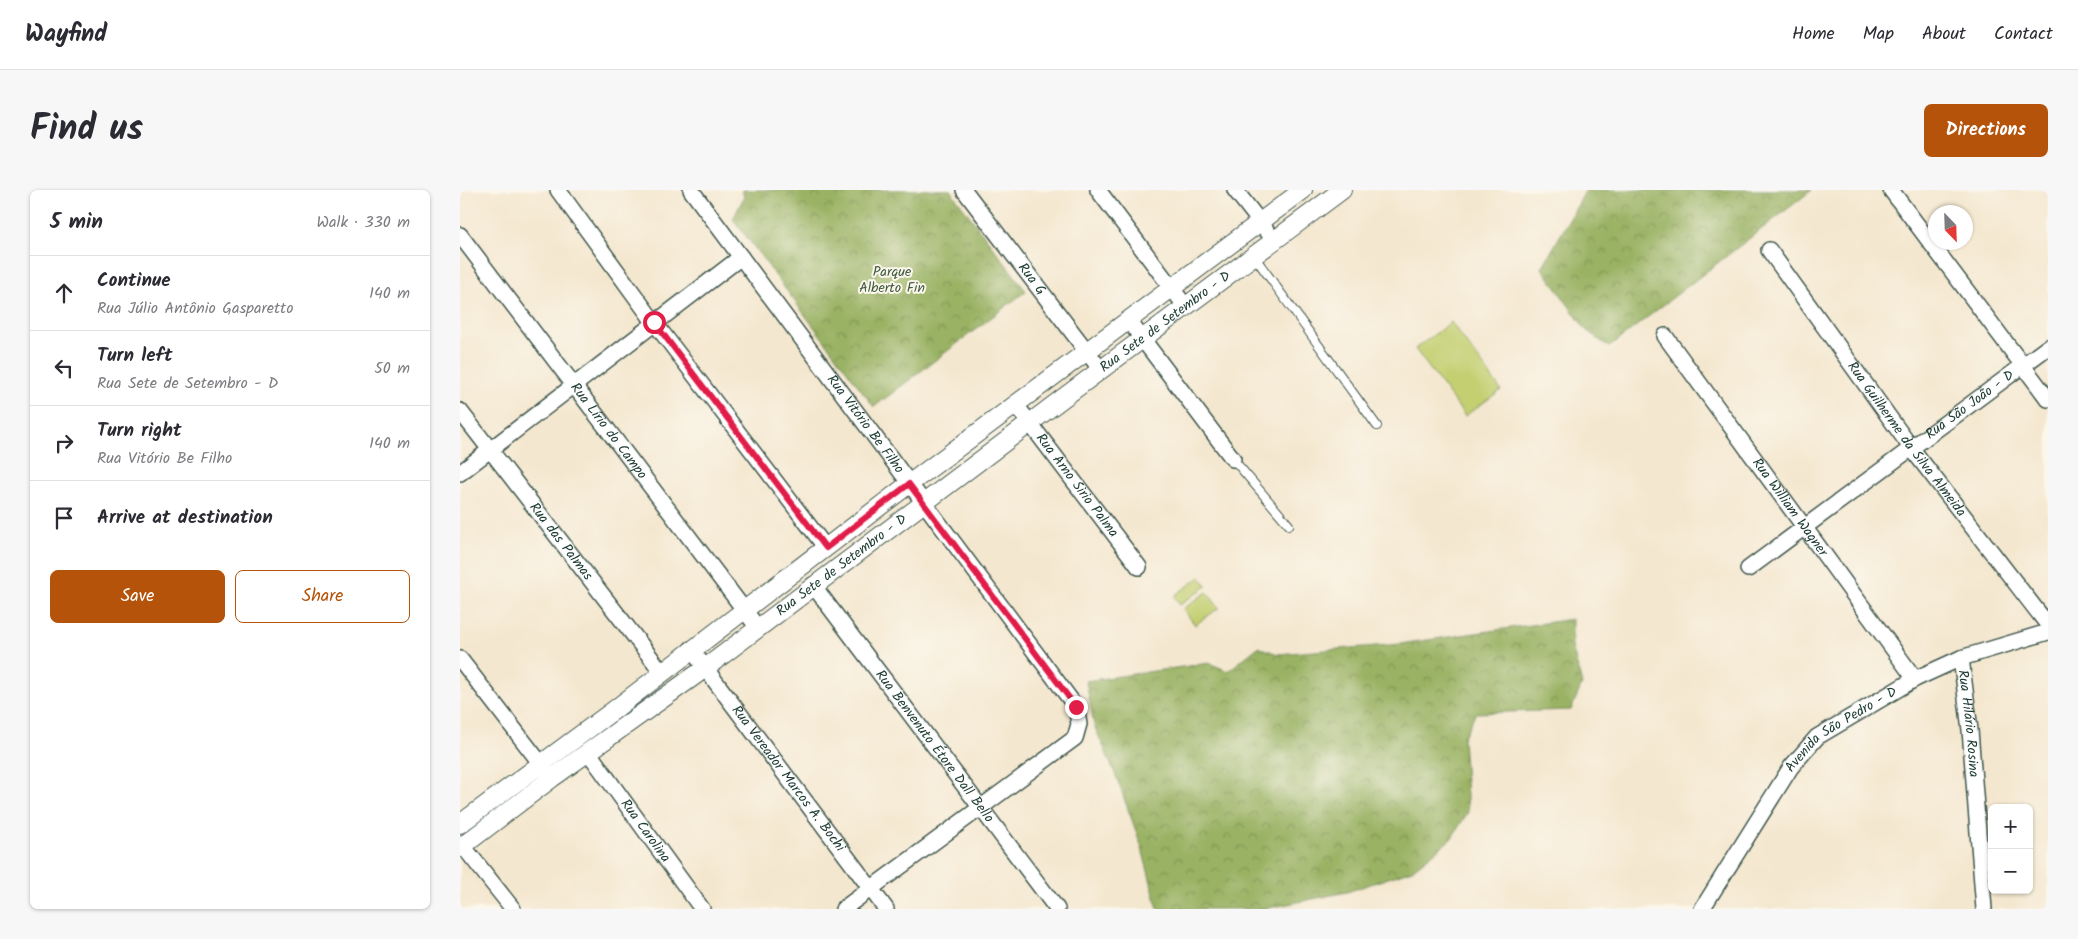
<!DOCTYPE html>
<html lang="en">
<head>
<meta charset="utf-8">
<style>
  body { margin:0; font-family:Kalam,sans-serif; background:#f7f7f7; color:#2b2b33 }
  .controls { position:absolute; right:15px; bottom:15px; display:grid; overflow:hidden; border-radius:8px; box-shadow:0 1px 4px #0004 }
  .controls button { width:45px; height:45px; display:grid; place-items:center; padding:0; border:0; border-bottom:1px solid #e1e1e2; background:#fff; color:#2b2b33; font:25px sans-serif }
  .compass { position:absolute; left:1468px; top:15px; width:45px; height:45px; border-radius:50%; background:#fff; box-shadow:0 1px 4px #0004; rotate:157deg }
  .stop { position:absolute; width:15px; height:15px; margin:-11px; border:4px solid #e11d48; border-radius:50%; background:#fff }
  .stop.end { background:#e11d48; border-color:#fff; box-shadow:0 1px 5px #0008 }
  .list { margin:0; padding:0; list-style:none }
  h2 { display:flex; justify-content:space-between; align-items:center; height:65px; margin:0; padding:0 20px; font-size:21px }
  h2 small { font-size:16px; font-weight:400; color:#7c7c81 }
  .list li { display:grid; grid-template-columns:32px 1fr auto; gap:15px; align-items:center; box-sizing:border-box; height:75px; padding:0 20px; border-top:1px solid #e1e1e2 }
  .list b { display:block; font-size:19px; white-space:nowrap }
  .list p { margin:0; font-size:16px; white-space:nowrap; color:#7c7c81 }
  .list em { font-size:16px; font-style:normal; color:#7c7c81 }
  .actions { display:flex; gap:10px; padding:15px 20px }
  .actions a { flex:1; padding:11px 0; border:1px solid #b45309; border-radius:8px; text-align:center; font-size:18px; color:#b45309 }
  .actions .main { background:#b45309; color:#fff }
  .icon { flex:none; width:28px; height:28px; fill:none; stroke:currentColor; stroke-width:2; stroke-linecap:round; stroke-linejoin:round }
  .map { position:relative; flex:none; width:1588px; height:719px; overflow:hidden; border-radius:8px }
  header { display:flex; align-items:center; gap:30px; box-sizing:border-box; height:70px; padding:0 25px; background:#fff; border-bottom:1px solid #e1e1e2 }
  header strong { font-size:24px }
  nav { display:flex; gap:28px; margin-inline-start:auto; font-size:18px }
  .intro { display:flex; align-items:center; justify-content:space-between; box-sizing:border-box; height:120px; padding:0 30px }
  h1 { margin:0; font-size:35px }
  .button { padding:12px 22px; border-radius:8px; background:#b45309; color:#fff; font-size:18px; font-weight:700 }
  main { display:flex; gap:30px; padding:0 30px }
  aside { flex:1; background:#fff; border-radius:8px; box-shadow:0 1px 4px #0004 }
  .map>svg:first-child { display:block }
  .green { fill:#c3cf71; stroke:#718652 }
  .forest { fill:url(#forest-crowns); stroke:#5c784c }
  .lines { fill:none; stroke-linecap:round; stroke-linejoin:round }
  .service-casing { stroke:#3f564b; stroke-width:10 }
  .minor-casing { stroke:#3f564b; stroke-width:18 }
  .tertiary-casing { stroke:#3f564b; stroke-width:20 }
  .service { stroke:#fff; stroke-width:8 }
  .minor { stroke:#fff; stroke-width:15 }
  .tertiary { stroke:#fff; stroke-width:18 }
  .route { stroke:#e11d48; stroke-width:6 }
  .labels { text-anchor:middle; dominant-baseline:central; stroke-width:4; stroke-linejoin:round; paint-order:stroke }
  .park-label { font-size:14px; fill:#405a40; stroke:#fbf7ec }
  .street-label { font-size:14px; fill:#1f3d34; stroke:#fbf7ec }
</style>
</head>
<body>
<header>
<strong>Wayfind</strong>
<nav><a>Home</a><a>Map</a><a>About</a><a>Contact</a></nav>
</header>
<div class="intro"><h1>Find us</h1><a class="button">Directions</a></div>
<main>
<aside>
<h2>5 min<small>Walk · 330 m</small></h2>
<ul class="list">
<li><svg class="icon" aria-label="ahead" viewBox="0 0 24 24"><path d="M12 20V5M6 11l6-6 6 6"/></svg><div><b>Continue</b><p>Rua Júlio Antônio Gasparetto</p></div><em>140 m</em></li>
<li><svg class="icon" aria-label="left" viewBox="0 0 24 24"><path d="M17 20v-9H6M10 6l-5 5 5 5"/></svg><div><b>Turn left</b><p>Rua Sete de Setembro - D</p></div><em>50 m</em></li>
<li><svg class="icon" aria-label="right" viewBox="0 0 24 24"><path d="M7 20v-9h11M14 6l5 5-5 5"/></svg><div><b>Turn right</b><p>Rua Vitório Be Filho</p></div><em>140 m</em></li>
<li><svg class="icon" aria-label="arrive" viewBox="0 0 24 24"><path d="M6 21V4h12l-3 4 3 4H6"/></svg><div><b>Arrive at destination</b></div></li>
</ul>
<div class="actions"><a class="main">Save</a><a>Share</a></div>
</aside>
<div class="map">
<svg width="1588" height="719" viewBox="0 0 1588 719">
  <defs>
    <pattern id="forest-crowns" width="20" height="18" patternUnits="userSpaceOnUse" patternTransform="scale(1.25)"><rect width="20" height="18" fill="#9ab263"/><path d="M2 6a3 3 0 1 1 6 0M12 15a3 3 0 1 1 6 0" fill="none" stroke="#7d9252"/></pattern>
  </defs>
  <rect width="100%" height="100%" fill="#fbf7ec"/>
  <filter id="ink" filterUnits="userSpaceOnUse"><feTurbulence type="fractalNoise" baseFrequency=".02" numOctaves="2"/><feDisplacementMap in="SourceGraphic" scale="10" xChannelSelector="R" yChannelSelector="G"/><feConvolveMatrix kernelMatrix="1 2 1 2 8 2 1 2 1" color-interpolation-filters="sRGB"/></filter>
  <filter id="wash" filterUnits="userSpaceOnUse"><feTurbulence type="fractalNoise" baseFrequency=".0096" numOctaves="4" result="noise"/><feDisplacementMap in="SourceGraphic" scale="20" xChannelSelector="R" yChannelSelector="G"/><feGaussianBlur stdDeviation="1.12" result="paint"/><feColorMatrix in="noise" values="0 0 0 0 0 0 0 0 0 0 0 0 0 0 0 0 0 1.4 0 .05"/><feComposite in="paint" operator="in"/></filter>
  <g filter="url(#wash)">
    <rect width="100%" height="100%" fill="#f4e7cf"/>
    <!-- green -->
    <g class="green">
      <path d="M991,132L1041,200L1005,226L955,159Z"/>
      <path d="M740,387L747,396L720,415L714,406Z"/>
      <path d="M747,402L759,418L735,435L723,419Z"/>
    </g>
    <!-- forest -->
    <g class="forest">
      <path d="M282,0H490L566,101L414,217L273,29L284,7Z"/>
      <path d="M1126,0H1352L1149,157L1126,140L1082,78Z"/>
      <path d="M1112,429V456L1122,494L1111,520L1016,523L1003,548L1008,622L991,649L952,680L887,702L803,719H698L681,655L656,586L634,535L626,491L749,473L768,481L798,457L818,464L940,454Z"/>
    </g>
  </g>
  <g filter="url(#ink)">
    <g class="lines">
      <!-- service casing -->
      <g class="service-casing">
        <g id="service">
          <path d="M794,66L917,236"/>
          <path d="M773,269L829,335"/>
        </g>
      </g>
      <!-- minor casing -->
      <g class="minor-casing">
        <g id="minor">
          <path d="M98,0L194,132L366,358"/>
          <path id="s1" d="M231,0L616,517L619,534L615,548L383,719"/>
          <path id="s2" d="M504,0L641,180"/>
          <path d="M638,0L726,117"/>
          <path d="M775,0L814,50"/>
          <path d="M1431,0L1588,209"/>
          <path id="s3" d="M0,45L298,438"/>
          <path id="s4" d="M1309,60L1452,259L1588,435"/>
          <path d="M669,131L773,269"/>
          <path id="s5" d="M1205,146L1455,489"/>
          <path id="s6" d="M556,215L679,377"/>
          <path id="s7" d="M0,221L202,482"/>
          <path d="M0,283L281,67"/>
          <path id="s8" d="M1288,379L1588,157"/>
          <path id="s9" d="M353,395L597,719"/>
          <path id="s10" d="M231,459L426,719"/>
          <path id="s11" d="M1501,468L1510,540L1524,719"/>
          <path d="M0,469L88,583"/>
          <path id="s12" d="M129,563L242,719"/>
          <path d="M3,656L53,719"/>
          <path id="s13" d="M1242,719L1331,577L1357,547L1455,489L1501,468L1588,442"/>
        </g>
      </g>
      <!-- tertiary casing -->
      <g class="tertiary-casing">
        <g id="tertiary">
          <path d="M0,634L154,520L449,294L843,0"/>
          <path id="s14" d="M0,658L92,588L244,479L603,208L882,0"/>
        </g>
      </g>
      <!-- service -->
      <use href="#service" class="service"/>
      <!-- minor -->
      <use href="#minor" class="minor"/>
      <!-- tertiary -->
      <use href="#tertiary" class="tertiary"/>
    </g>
  </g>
  <g class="lines" filter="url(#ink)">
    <!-- route -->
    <path class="route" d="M194,132L366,358L449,294L616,517"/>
  </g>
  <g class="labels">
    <!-- park labels -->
    <g class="park-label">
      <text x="432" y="82">Parque<tspan x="432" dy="16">Alberto Fin</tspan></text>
    </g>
    <!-- street labels -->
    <g class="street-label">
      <text stroke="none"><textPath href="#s2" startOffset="112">Rua G</textPath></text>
      <text stroke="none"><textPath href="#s14" startOffset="880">Rua Sete de Setembro - D</textPath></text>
      <text stroke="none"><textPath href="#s8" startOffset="276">Rua São João - D</textPath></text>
      <text stroke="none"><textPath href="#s1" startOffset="292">Rua Vitório Be Filho</textPath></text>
      <text stroke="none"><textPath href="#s3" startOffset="246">Rua Lírio do Campo</textPath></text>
      <text stroke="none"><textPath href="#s4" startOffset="234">Rua Guilherme da Silva Almeida</textPath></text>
      <text stroke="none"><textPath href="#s6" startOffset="101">Rua Arno Sirio Palma</textPath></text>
      <text stroke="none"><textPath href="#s5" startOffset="212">Rua William Wagner</textPath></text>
      <text stroke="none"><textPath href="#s7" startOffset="165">Rua das Palmas</textPath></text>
      <text stroke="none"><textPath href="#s14" startOffset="475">Rua Sete de Setembro - D</textPath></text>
      <text stroke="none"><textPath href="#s11" startOffset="66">Rua Hilário Rosina</textPath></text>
      <text stroke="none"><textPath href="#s13" startOffset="231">Avenida São Pedro - D</textPath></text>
      <text stroke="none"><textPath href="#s9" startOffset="202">Rua Benvenuto Étore Dall Bello</textPath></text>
      <text stroke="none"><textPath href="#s10" startOffset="162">Rua Vereador Marcos A. Bochi</textPath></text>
      <text stroke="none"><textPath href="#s12" startOffset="96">Rua Carolina</textPath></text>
    </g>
  </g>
</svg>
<div class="controls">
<button>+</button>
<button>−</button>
</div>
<svg class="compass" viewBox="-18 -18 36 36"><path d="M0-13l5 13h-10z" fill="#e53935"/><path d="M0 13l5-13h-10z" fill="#7c7c81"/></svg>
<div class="stop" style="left:194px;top:132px"></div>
<div class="stop end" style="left:616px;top:517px"></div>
</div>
</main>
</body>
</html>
